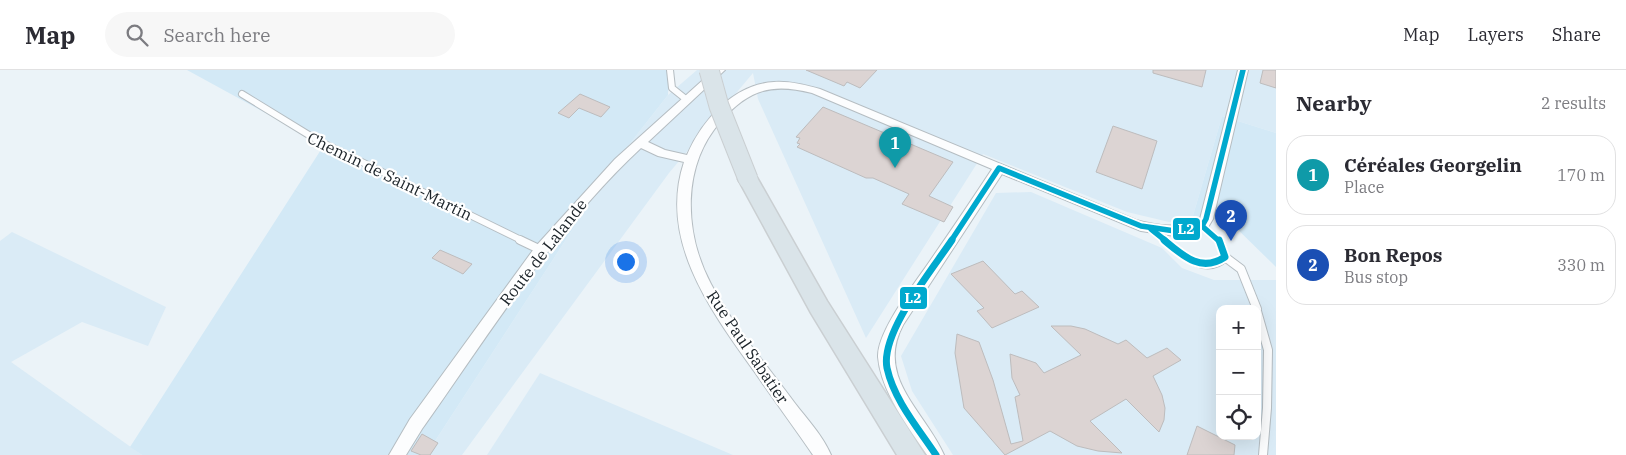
<!DOCTYPE html>
<html lang="en">
<head>
<meta charset="utf-8">
<style>
  body { margin:0; font-family:"IBM Plex Serif",serif; background:#f7f7f7; color:#2b2b33 }
  .controls { position:absolute; right:15px; bottom:15px; display:grid; overflow:hidden; border-radius:10px; box-shadow:0 5px 20px #0002 }
  .controls button { width:45px; height:45px; display:grid; place-items:center; padding:0; border:0; border-bottom:1px solid #e1e1e2; background:#fff; color:#2b2b33; font:25px sans-serif }
  .you { position:absolute; left:625px; top:191px; width:18px; height:18px; margin:-12px; border:4px solid #fff; border-radius:50%; background:#1a73e8; box-shadow:0 0 0 8px #1a73e833 }
  .badge { display:grid; place-items:center; width:32px; height:32px; border-radius:50%; background:#111827; color:#fff; font-size:16px; font-weight:700 }
  .pin { position:absolute; translate:-50% -41px; filter:drop-shadow(0 1px 2px #0008) }
  .pin::after { content:''; position:absolute; top:26px; width:18px; height:15px; background:inherit; clip-path:polygon(0 0,100% 0,50% 100%) }
  .list { margin:0; padding:0; list-style:none }
  h2 { display:flex; justify-content:space-between; align-items:center; height:65px; margin:0; padding:0 20px; font-size:21px }
  h2 small { font-size:16px; font-weight:400; color:#7c7c81 }
  .list li { display:grid; grid-template-columns:32px 1fr auto; gap:15px; align-items:center; box-sizing:border-box; height:80px; margin:0 10px 10px; padding:0 10px; border:1px solid #e1e1e2; border-radius:20px }
  .list b { display:block; font-size:19px; white-space:nowrap }
  .list p { margin:0; font-size:16px; white-space:nowrap; color:#7c7c81 }
  .list em { font-size:16px; font-style:normal; color:#7c7c81 }
  .icon { flex:none; width:28px; height:28px; fill:none; stroke:currentColor; stroke-width:2; stroke-linecap:round; stroke-linejoin:round }
  .map { position:relative; flex:none; width:1276px; height:385px; overflow:hidden }
  header { display:flex; align-items:center; gap:30px; box-sizing:border-box; height:70px; padding:0 25px; background:#fff; border-bottom:1px solid #e1e1e2 }
  header strong { font-size:24px }
  nav { display:flex; gap:28px; margin-inline-start:auto; font-size:18px }
  .search { width:350px; height:45px; background:#f7f7f7; display:flex; align-items:center; gap:12px; box-sizing:border-box; padding:0 18px; border-radius:28px; color:#7c7c81; font-size:19px }
  main { display:flex }
  aside { flex:1; background:#fff }
  .map>svg:first-child { display:block }
  .built { fill:#daebf6; fill-rule:evenodd }
  .green { fill:#d3e9f6 }
  .building { fill:#dcd4d3; stroke:#bdbcbd }
  .lines { fill:none; stroke-linecap:round; stroke-linejoin:round }
  .service-far1-casing { stroke:#b5bdc2; stroke-width:8 }
  .service-casing { stroke:#b5bdc2; stroke-width:10 }
  .minor-casing { stroke:#b5bdc2; stroke-width:2 }
  .primary-casing { stroke:#cacfd2; stroke-width:3 }
  .service-far1 { stroke:#fcfdfe; stroke-width:6 }
  .service { stroke:#fcfdfe; stroke-width:8 }
  .minor { fill:#fcfdfe; fill-rule:evenodd }
  .primary { fill:#dae4e9; fill-rule:evenodd }
  .primary-bridge-casing { stroke:#cacfd2; stroke-width:21; stroke-linecap:butt }
  .primary-bridge { stroke:#dae4e9; stroke-width:19 }
  .bus-1-far1-casing { stroke:#fff; stroke-width:9 }
  .bus-1-casing { stroke:#fff; stroke-width:11 }
  .bus-1-far1 { stroke:#00a9ce; stroke-width:5.5 }
  .bus-1 { stroke:#00a9ce; stroke-width:7 }
  .labels { text-anchor:middle; stroke-width:4.5; stroke-linejoin:round; paint-order:stroke }
  .street-label { font-size:16px; fill:#1a2228; stroke:#fff }
  .line-badge { stroke:#fff; stroke-width:2 }
  .badge-label { font-size:14px; text-anchor:middle; font-weight:bold; fill:#fff }
</style>
</head>
<body>
<header>
<strong>Map</strong>
<div class="search"><svg class="icon" aria-label="search" viewBox="0 0 24 24"><circle cx="10" cy="10" r="6"/><path d="M15 15l6 6"/></svg>Search here</div>
<nav><a>Map</a><a>Layers</a><a>Share</a></nav>
</header>
<main>
<div class="map">
<svg width="1276" height="385" viewBox="0 0 1276 385">
  <rect width="100%" height="100%" fill="#ebf3f8"/>
  <!-- built -->
  <g class="built">
    <path d="M697,0H1276V63L1222,46L1192,149L1169,152L1127,142L983,84L866,268L758,29L753,3L669,103L462,385H426L621,85L668,25Z"/>
    <path d="M1031,122L1162,178L1182,198L1214,210H1276V385H953L912,321L901,286L996,123ZM1220,239H1257V366H1220Z"/>
    <path d="M12,162L166,237L148,276L82,252L11,292L142,385H0V171Z"/>
    <path d="M540,303L733,385H487Z"/>
  </g>
  <!-- green -->
  <g class="green">
    <path d="M187,0H669L668,25L621,85L426,385H142L130,377L324,75Z"/>
    <path d="M1222,46L1276,63V197L1227,149H1192Z"/>
  </g>
  <!-- building -->
  <g class="building">
    <path d="M806,0H877L860,18L847,12L844,16Z"/>
    <path d="M1153,0H1206L1202,17L1153,3Z"/>
    <path d="M1263,0H1276V18L1260,13Z"/>
    <path d="M580,24L610,37L601,47L579,38L569,48L558,43Z"/>
    <path d="M823,37L953,92L929,126L953,137L944,152L902,134L909,124L873,108H866L797,77L800,74L797,73L800,68L796,67Z"/>
    <path d="M1113,56L1157,71L1142,119L1096,102Z"/>
    <path d="M440,180L472,194L463,204L432,188Z"/>
    <path d="M983,191L1015,224L1022,221L1039,237L992,258L977,241L984,238L951,204Z"/>
    <path d="M1051,256H1071L1085,259L1118,274L1126,270L1147,288L1167,278L1181,290L1153,306L1162,325L1165,338L1164,350L1159,362L1126,329L1090,351L1122,383L1098,381L1077,376L1050,361L1005,385L964,338L955,283L957,264L979,272L993,310L1011,374L1023,371L1015,327L1020,325L1012,308L1010,284L1036,293L1044,303L1081,285Z"/>
    <path d="M1197,356L1235,375L1234,385H1187Z"/>
    <path d="M422,364L438,373L430,385H421L411,381Z"/>
  </g>
  <g class="lines">
    <defs>
      <g id="service-far1">
        <path d="M670,0L672,18L687,30"/>
        <path d="M242,24L317,70L523,171"/>
        <path d="M1202,156L1219,171"/>
        <path d="M1151,159L1166,171"/>
      </g>
      <g id="service">
        <path d="M520,170L541,180"/>
        <path d="M1164,170C1181,184 1205,206 1225,187L1219,170"/>
        <path d="M1225,187L1241,199L1257,239"/>
        <path d="M1257,241L1268,280L1267,338L1263,385"/>
      </g>
      <path id="minor" d="M714,0H725L648,72L665,80L687,85C702,50 734,14 774,12C790,11 805,15 820,19L1136,150C1156,156 1176,158 1198,152L1200,149L1238,0H1248L1213,149L1207,159L1175,166L1141,161L1002,104L903,255C875,308 925,341 944,385H927C908,356 881,322 878,287C877,260 919,208 934,185C954,156 973,128 992,99L812,23C772,13 749,19 721,51C681,96 684,163 711,214C733,256 766,294 794,332C807,349 823,366 831,385H813C794,357 773,329 754,301C711,241 658,170 684,92L658,86L641,78C554,159 490,263 422,359L406,385H389L410,349L536,176L615,89Z"/>
      <path id="primary" d="M748,102L755,104L827,231L925,385H897L811,243L738,109L741,104Z"/>
    </defs>
    <!-- service-far1 casing -->
    <use href="#service-far1" class="service-far1-casing"/>
    <!-- service casing -->
    <use href="#service" class="service-casing"/>
    <!-- minor casing -->
    <use href="#minor" class="minor-casing"/>
    <!-- primary casing -->
    <use href="#primary" class="primary-casing"/>
    <!-- service-far1 -->
    <use href="#service-far1" class="service-far1"/>
    <!-- service -->
    <use href="#service" class="service"/>
    <!-- minor -->
    <use href="#minor" class="minor"/>
    <!-- primary -->
    <use href="#primary" class="primary"/>
    <defs>
      <path id="primary-bridge" d="M709,0L719,36L748,109"/>
    </defs>
    <!-- primary-bridge casing -->
    <use href="#primary-bridge" class="primary-bridge-casing"/>
    <!-- primary-bridge -->
    <use href="#primary-bridge" class="primary-bridge"/>
    <defs>
      <g id="bus-1-far1">
        <path d="M1202,156L1219,171"/>
        <path d="M1151,159L1166,171"/>
        <path d="M951,171L999,98L1141,156L1175,161L1202,156L1206,149L1243,0"/>
      </g>
      <g id="bus-1">
        <path d="M1164,170C1183,186 1201,203 1225,187L1219,170"/>
        <path d="M936,385C918,358 894,330 887,298C880,263 932,200 952,170"/>
      </g>
    </defs>
    <!-- bus-1-far1 casing -->
    <use href="#bus-1-far1" class="bus-1-far1-casing"/>
    <!-- bus-1 casing -->
    <use href="#bus-1" class="bus-1-casing"/>
    <!-- bus-1-far1 -->
    <use href="#bus-1-far1" class="bus-1-far1"/>
    <!-- bus-1 -->
    <use href="#bus-1" class="bus-1"/>
  </g>
  <g class="labels">
    <!-- street labels -->
    <g class="street-label">
      <text transform="translate(390 106) rotate(26)" y="6">Chemin de Saint-Martin</text>
      <text transform="translate(543 182) rotate(-52)" y="6">Route de Lalande</text>
      <text transform="translate(748 277) rotate(56)" y="6">Rue Paul Sabatier</text>
    </g>
  </g>
  <g class="line-badge">
    <rect x="1172" y="147" width="29" height="24" rx="5" fill="#00a9ce"/>
    <rect x="899" y="216" width="29" height="24" rx="5" fill="#00a9ce"/>
  </g>
  <g class="badge-label">
    <text x="1186" y="164">L2</text>
    <text x="913" y="233">L2</text>
  </g>
</svg>
<div class="controls">
<button>+</button>
<button>−</button>
<button><svg class="icon" aria-label="locate" viewBox="0 0 24 24"><circle cx="12" cy="12" r="6"/><path d="M12 2v4M12 18v4M2 12h4M18 12h4"/></svg></button>
</div>
<div class="you"></div>
<div class="pin badge" style="left:895px;top:98px;background:#0f9aa8">1</div>
<div class="pin badge" style="left:1231px;top:171px;background:#1a4fb4">2</div>
</div>
<aside>
<h2>Nearby<small>2 results</small></h2>
<ul class="list">
<li><span class="badge" style="background:#0f9aa8">1</span><div><b>Céréales Georgelin</b><p>Place</p></div><em>170 m</em></li>
<li><span class="badge" style="background:#1a4fb4">2</span><div><b>Bon Repos</b><p>Bus stop</p></div><em>330 m</em></li>
</ul>
</aside>
</main>
</body>
</html>
